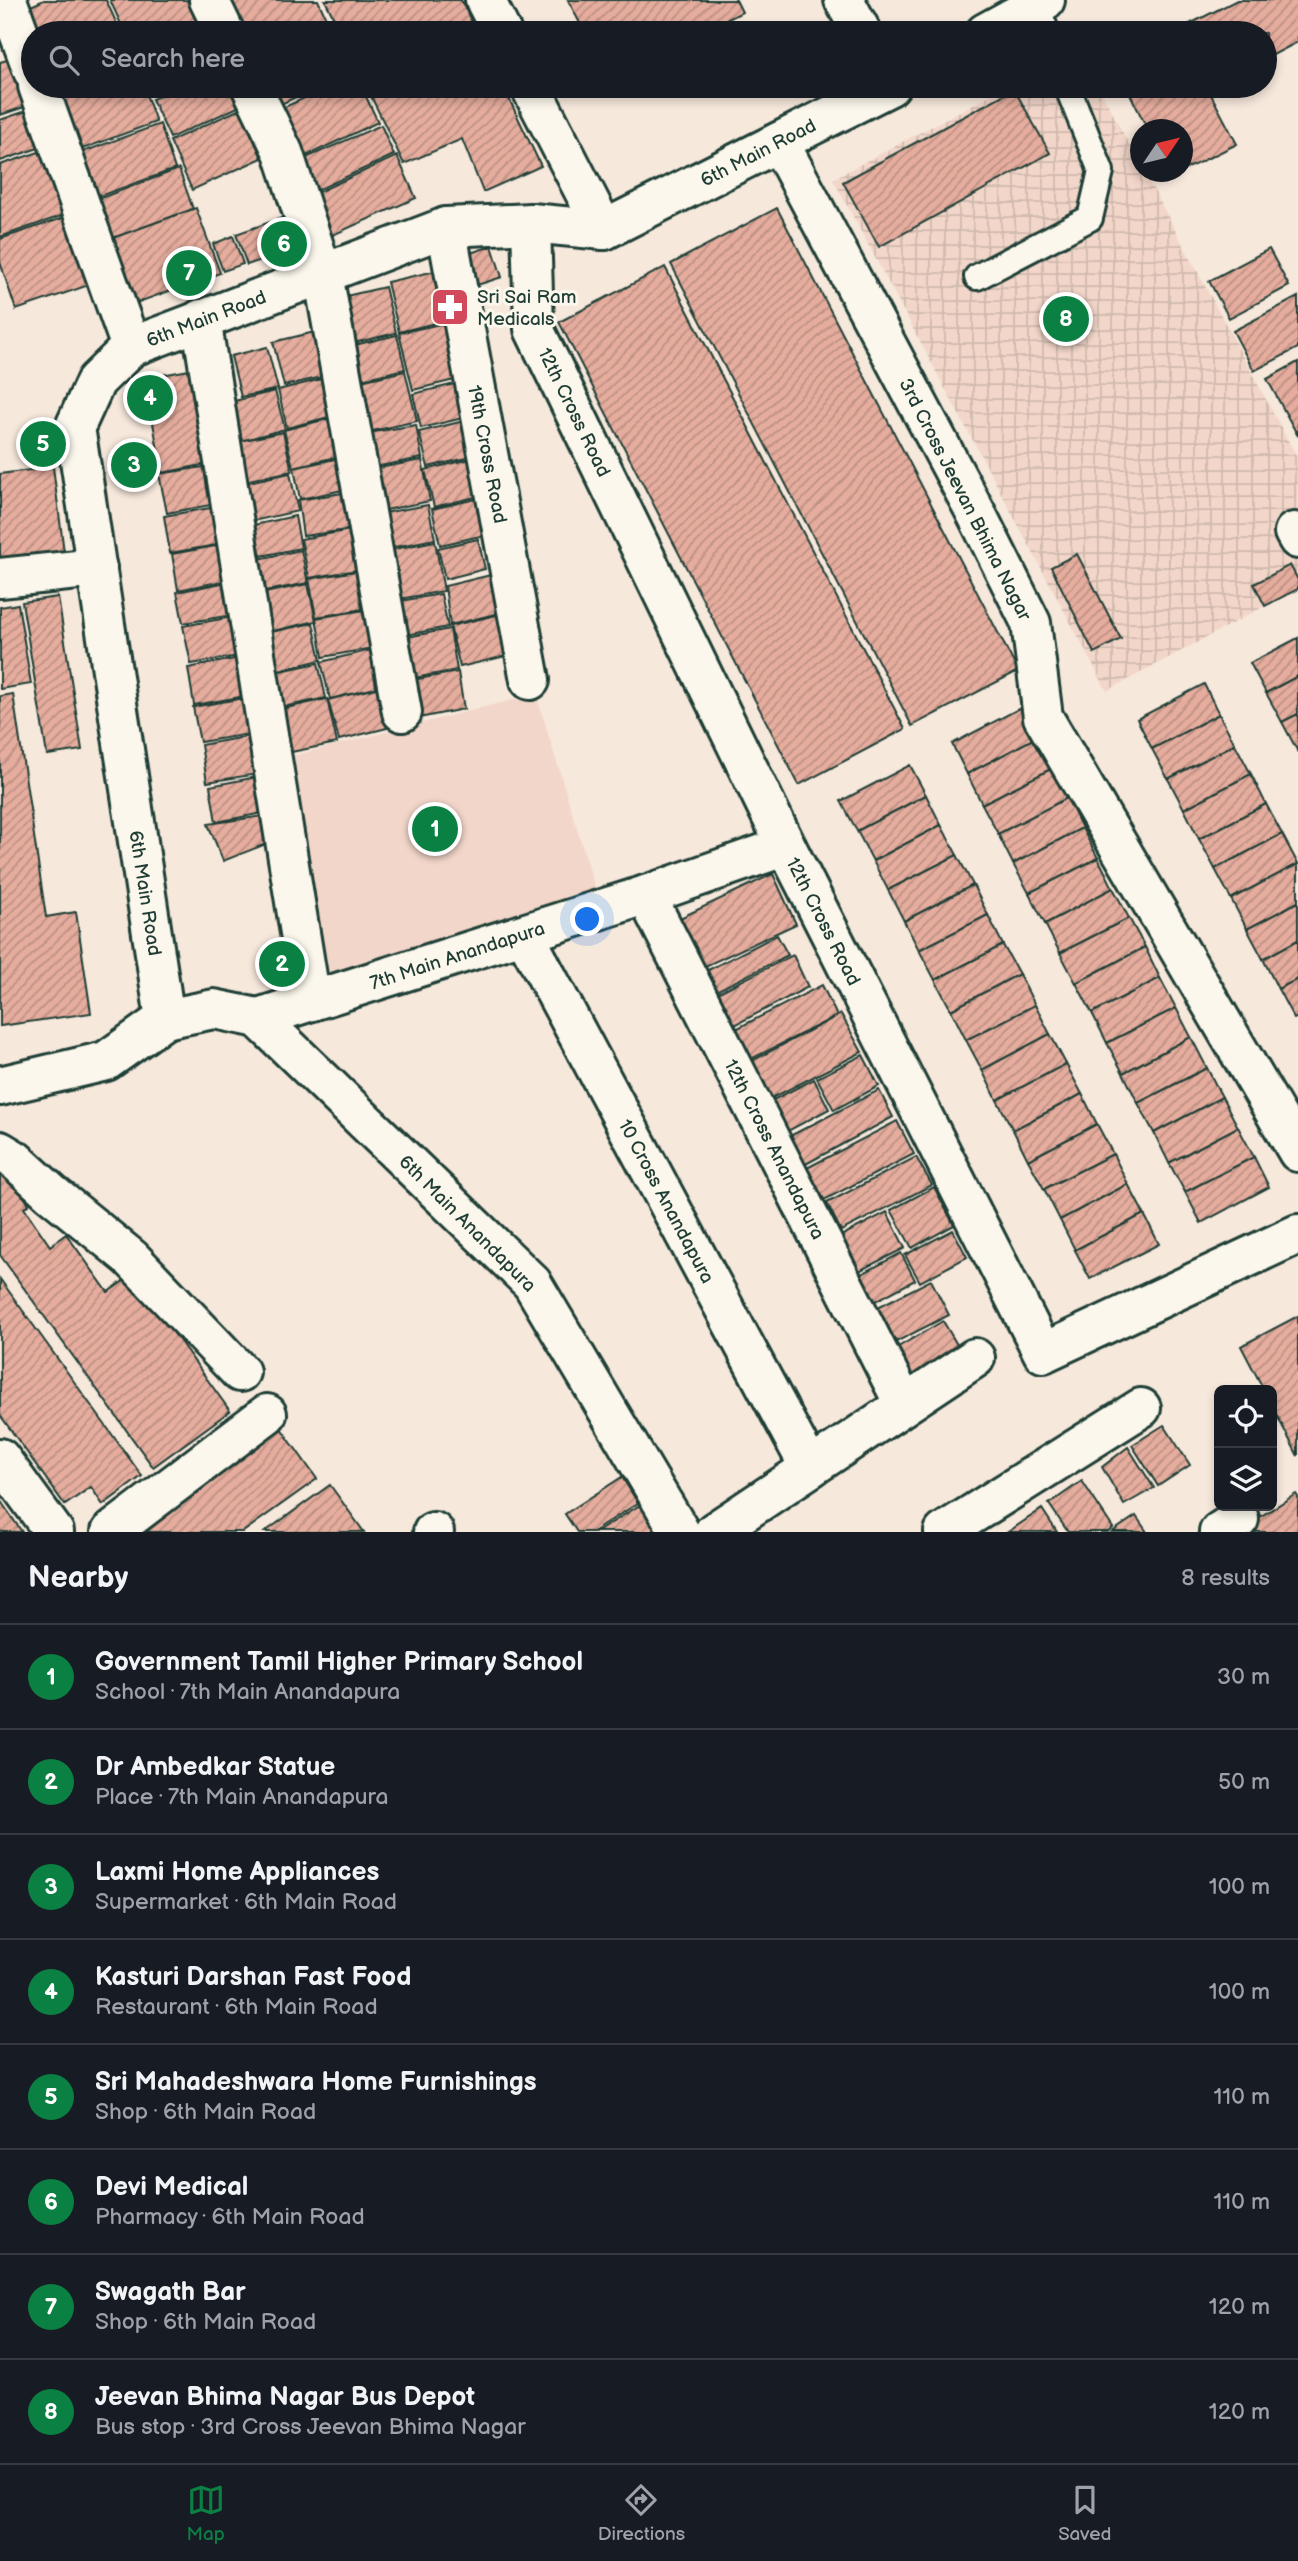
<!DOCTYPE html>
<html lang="en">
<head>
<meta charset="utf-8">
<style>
  body { margin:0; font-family:"Balsamiq Sans",sans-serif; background:#242831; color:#f1f3f6 }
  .controls { position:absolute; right:21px; bottom:21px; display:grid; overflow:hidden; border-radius:10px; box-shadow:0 4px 10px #0003 }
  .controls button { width:63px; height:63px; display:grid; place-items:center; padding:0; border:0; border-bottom:2px solid #363941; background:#171b24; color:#f1f3f6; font:35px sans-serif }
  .compass { position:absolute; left:1130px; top:119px; width:63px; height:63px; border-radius:50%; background:#171b24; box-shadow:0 4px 10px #0003; rotate:55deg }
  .you { position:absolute; left:588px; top:920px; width:24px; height:24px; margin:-18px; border:5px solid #fff; border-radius:50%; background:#1a73e8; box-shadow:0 0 0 10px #1a73e833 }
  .badge { display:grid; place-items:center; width:46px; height:46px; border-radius:50%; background:#0b8043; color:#fff; font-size:23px; font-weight:700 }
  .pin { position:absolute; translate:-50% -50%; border:4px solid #fff; box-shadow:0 2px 7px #0006 }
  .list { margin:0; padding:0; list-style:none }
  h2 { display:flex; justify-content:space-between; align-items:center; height:91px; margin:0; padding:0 28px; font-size:30px }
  h2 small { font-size:23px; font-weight:400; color:#9ea1a6 }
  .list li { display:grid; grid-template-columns:46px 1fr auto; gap:21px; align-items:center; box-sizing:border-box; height:105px; padding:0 28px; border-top:2px solid #363941 }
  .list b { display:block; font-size:26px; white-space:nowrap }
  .list p { margin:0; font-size:23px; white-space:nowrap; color:#9ea1a6 }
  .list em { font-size:23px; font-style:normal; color:#9ea1a6 }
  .icon { flex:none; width:38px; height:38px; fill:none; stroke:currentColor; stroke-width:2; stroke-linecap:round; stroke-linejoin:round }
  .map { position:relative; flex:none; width:1298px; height:1532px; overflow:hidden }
  .search { position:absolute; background:#171b24; box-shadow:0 4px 10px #0003; left:21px; right:21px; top:21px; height:77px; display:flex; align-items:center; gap:18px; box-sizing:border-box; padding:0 24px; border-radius:38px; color:#9ea1a6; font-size:26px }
  .sheet { height:931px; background:#171b24 }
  nav { display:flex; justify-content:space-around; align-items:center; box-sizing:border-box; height:98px; border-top:2px solid #363941; background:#171b24; font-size:19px; color:#9ea1a6 }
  nav a { display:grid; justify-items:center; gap:4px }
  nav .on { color:#0b8043 }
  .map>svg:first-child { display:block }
  .built { fill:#f2d6c9 }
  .industrial { fill:url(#industrial-grid) }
  .building { fill:url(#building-hatch); stroke:#1f3d34; stroke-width:2 }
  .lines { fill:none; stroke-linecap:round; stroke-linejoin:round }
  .service-casing { stroke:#1f3d34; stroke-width:30 }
  .minor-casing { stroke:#1f3d34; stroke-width:44 }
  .tertiary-casing { stroke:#1f3d34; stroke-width:44 }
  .service { stroke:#fbf7ec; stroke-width:24 }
  .minor { stroke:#fbf7ec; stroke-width:38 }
  .tertiary { stroke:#fbf7ec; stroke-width:38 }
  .labels { text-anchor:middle; stroke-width:6; stroke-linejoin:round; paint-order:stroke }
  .street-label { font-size:19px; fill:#1f3d34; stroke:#fbf7ec }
  .poi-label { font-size:19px; fill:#1f3d34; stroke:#fbf7ec; text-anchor:start }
</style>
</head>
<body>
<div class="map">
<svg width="1298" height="1532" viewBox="0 0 1298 1532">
  <defs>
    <pattern id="industrial-grid" width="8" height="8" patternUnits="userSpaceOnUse" patternTransform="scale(1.75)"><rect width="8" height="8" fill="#f2d6c9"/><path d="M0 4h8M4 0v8" fill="none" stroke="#cfb9ad"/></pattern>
    <pattern id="building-hatch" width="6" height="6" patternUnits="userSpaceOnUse" patternTransform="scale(1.75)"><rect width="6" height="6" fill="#e6ad9e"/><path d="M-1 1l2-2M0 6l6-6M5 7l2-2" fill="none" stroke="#ba8e82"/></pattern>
  </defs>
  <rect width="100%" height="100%" fill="#f7e8dc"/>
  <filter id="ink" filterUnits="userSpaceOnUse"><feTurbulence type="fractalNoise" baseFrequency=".0143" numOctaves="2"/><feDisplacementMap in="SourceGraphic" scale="14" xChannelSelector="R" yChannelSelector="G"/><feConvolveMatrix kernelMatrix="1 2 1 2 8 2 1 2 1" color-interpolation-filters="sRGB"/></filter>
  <g filter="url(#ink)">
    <!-- built -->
    <path class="built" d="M536,694L598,898L323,988L281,759Z"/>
    <!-- industrial -->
    <path class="industrial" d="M1007,86H1098L1140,165V172H1144L1298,459V588L1107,691L833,179Z"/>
    <!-- building -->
    <g class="building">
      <path d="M44,0H106L121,33H34L24,9Z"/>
      <path d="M110,0H187L202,33H125Z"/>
      <path d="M231,0H318L326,18L294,33H241L226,2Z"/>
      <path d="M325,0H461L477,33H341Z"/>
      <path d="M568,0H736L742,12L701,33H585Z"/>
      <path d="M1237,0H1298V42L1265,59V33H1172Z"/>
      <path d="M328,21L333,33H302Z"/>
      <path d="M14,58L30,105L0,115V62Z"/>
      <path d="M53,86H143L156,122L77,151Z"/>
      <path d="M148,86H170L152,94Z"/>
      <path d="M183,86H228L238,107L170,138L152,99Z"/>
      <path d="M272,86H320L281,104Z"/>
      <path d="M331,86H361L378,122L302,158L278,110Z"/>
      <path d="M366,86H503L541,166L483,192L462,139L404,164Z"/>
      <path d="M1126,86H1211L1207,87L1237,144L1182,171V130H1148Z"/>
      <path d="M1014,89L1050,153L879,247L843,182Z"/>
      <path d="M32,109L44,146L0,161V120Z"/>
      <path d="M240,109L262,158L192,190L170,141Z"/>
      <path d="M160,124L175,169L94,198L77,154Z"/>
      <path d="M381,125L394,155L313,192L299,161Z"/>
      <path d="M48,149L70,213L0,237V165Z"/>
      <path d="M397,156L416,198L326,238L307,197Z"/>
      <path d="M179,169L193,209L110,239L95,200Z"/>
      <path d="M196,208L220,273L133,304L110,239Z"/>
      <path d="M777,208L1018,671L912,726L671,264Z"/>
      <path d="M72,215L95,283L16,310L0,262V239Z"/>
      <path d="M287,216L299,247L247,265L236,234Z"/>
      <path d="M233,236L243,264L223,271L213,244Z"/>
      <path d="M492,246L502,277L471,287L461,256Z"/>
      <path d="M1269,249L1289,286L1229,318L1209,281Z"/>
      <path d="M665,267L905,729L799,785L559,322Z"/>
      <path d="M440,270L451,319L399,332L387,282Z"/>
      <path d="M385,287L396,333L345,345L333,299Z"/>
      <path d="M1298,297V348L1254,371L1233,331Z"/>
      <path d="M454,321L467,377L413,390L399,333Z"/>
      <path d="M319,331L330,375L284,386L273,342Z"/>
      <path d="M397,335L405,369L354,381L346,347Z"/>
      <path d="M267,347L278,389L241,397L231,356Z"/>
      <path d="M1298,362V436L1267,379Z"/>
      <path d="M195,369L212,463L162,473L145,378Z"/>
      <path d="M405,371L417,421L364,433L352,383Z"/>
      <path d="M330,377L340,414L287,428L278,390Z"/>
      <path d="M455,384L463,418L421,428L413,394Z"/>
      <path d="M275,391L285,429L237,442L226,403Z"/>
      <path d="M339,416L349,454L293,467L284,430Z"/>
      <path d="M468,420L476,456L428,467L419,432Z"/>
      <path d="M416,425L422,458L369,468L362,434Z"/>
      <path d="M283,432L292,471L244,481L235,442Z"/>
      <path d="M344,457L352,488L300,499L294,468Z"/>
      <path d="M479,457L488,494L434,507L425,470Z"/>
      <path d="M422,460L430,501L376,512L368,470Z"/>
      <path d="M210,466L216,504L167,513L159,474Z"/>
      <path d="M53,467L64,552L0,561V474Z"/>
      <path d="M290,473L298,511L244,523L235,485Z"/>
      <path d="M349,492L354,529L303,536L298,500Z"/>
      <path d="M485,497L494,533L440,545L432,509Z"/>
      <path d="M428,505L435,539L384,549L378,514Z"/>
      <path d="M216,507L222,544L170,553L164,516Z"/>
      <path d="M295,516L301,548L261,556L254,525Z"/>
      <path d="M356,529L363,569L309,578L301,539Z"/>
      <path d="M478,539L485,569L445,579L438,548Z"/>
      <path d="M435,541L444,591L394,600L384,551Z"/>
      <path d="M221,545L228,580L178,590L172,554Z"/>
      <path d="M301,550L308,583L256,593L249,561Z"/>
      <path d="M1077,554L1121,639L1094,653L1051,567Z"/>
      <path d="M1290,565L1298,580V589L1265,606L1254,584Z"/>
      <path d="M362,570L369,608L316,617L309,579Z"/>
      <path d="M495,574L504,612L450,625L445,586Z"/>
      <path d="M227,582L233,615L183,623L177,592Z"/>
      <path d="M308,584L316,621L264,633L255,595Z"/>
      <path d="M441,594L448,627L400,636L394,602Z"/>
      <path d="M58,597L82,750L47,755L22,602Z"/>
      <path d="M18,604L31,684L0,689V607Z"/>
      <path d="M371,609L378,647L323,657L316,618Z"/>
      <path d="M501,614L510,655L460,667L450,626Z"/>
      <path d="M232,617L239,656L191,664L183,626Z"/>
      <path d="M313,623L321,660L270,672L262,634Z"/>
      <path d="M450,629L457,670L409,679L401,638Z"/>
      <path d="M1298,638V676L1266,693L1250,663Z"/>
      <path d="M371,650L380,687L330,699L321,662Z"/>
      <path d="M239,658L246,696L194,705L188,668Z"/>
      <path d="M318,663L326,698L278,708L271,673Z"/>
      <path d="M458,672L464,709L419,718L412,680Z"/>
      <path d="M1298,676V714L1282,722L1266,693Z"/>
      <path d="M1204,684L1219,714L1152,749L1137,719Z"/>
      <path d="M380,687L391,727L339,740L328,700Z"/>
      <path d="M13,694L46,917L76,912L91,1013L0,1026V696Z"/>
      <path d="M244,698L250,734L200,742L193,707Z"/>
      <path d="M327,699L337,743L286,753L277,710Z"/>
      <path d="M1020,708L1035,738L967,774L952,744Z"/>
      <path d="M1219,714L1235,744L1168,779L1152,749Z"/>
      <path d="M1298,714V752L1282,722Z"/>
      <path d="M250,736L257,774L207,782L201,745Z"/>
      <path d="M1035,738L1051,769L982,804L967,774Z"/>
      <path d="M1235,744L1251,774L1184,809L1168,779Z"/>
      <path d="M910,765L926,795L857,831L841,801Z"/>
      <path d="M1051,769L1067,798L998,834L982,804Z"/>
      <path d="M1251,774L1266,804L1199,839L1184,809Z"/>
      <path d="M257,777L263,813L216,822L210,786Z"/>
      <path d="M926,795L941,825L873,861L857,831Z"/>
      <path d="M1067,798L1082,828L1013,864L998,834Z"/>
      <path d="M1266,804L1282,834L1215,869L1199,839Z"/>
      <path d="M263,816L271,842L223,861L208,824Z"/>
      <path d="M941,825L957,855L888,890L873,861Z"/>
      <path d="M1082,828L1098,858L1029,893L1013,864Z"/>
      <path d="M1282,834L1298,864L1231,899L1215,869Z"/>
      <path d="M957,855L973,885L904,921L888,890Z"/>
      <path d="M1098,858L1113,888L1045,924L1029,893Z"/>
      <path d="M1298,864V902L1247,929L1231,899Z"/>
      <path d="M773,874L796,924L701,968L678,919Z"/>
      <path d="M973,885L988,915L919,950L904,921Z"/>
      <path d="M1113,888L1129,918L1060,953L1045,924Z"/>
      <path d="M1298,902V940L1263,959L1247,929Z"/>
      <path d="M988,915L1003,945L935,980L919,950Z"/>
      <path d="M1129,918L1145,947L1076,983L1060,953Z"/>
      <path d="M777,935L788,955L716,991L706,971Z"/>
      <path d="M1298,940V979L1278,989L1263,959Z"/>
      <path d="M1003,945L1019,974L951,1010L935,980Z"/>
      <path d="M1145,947L1160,978L1092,1013L1076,983Z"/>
      <path d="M793,955L808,987L733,1026L717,993Z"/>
      <path d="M1019,974L1035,1005L966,1040L951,1010Z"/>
      <path d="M1160,978L1176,1008L1107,1043L1092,1013Z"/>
      <path d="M1298,979V1017L1294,1019L1278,989Z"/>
      <path d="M822,985L837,1016L751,1059L736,1029Z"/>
      <path d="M1035,1005L1050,1034L982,1070L966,1040Z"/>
      <path d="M1176,1008L1191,1037L1123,1073L1107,1043Z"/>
      <path d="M841,1014L862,1052L766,1101L746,1064Z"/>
      <path d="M1050,1034L1066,1064L997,1100L982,1070Z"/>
      <path d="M1191,1037L1207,1068L1138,1103L1123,1073Z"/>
      <path d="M863,1055L879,1086L834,1110L817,1078Z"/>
      <path d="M1066,1064L1082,1094L1013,1130L997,1100Z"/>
      <path d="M1207,1068L1222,1097L1154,1133L1138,1103Z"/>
      <path d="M814,1079L829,1109L788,1131L773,1100Z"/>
      <path d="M879,1090L893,1117L802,1166L788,1137Z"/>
      <path d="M1082,1094L1097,1124L1028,1160L1013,1130Z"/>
      <path d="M1222,1097L1238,1127L1169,1163L1154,1133Z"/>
      <path d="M897,1121L914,1154L824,1200L807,1168Z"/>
      <path d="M1097,1124L1113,1154L1044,1189L1028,1160Z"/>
      <path d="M1238,1127L1254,1157L1185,1192L1169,1163Z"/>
      <path d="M1113,1154L1128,1184L1060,1220L1044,1189Z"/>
      <path d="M916,1157L932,1185L841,1231L827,1203Z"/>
      <path d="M1254,1157L1269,1187L1201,1223L1185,1192Z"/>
      <path d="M0,1164L29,1204L24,1208L50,1246L66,1234L108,1292L132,1275L230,1411L153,1467L0,1255Z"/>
      <path d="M1128,1184L1144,1214L1075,1250L1060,1220Z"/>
      <path d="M934,1187L954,1225L912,1248L891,1210Z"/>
      <path d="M887,1212L905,1248L855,1273L837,1238Z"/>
      <path d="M1144,1214L1159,1244L1090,1279L1075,1250Z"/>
      <path d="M953,1230L967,1257L920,1282L905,1255Z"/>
      <path d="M901,1253L915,1280L872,1303L858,1276Z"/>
      <path d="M0,1279L142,1476L103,1505L91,1487L65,1505L0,1415Z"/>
      <path d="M931,1280L949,1315L890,1345L872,1310Z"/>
      <path d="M1298,1316V1456L1272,1406V1390H1264L1241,1346Z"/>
      <path d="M943,1321L966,1360L913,1390L891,1351Z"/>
      <path d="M278,1424L317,1479L243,1532H129Z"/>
      <path d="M1164,1425L1190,1465L1158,1486L1132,1445Z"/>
      <path d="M1128,1447L1154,1488L1124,1505L1102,1467Z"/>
      <path d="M622,1477L638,1503L593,1532H577L565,1514Z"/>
      <path d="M1082,1481L1113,1528L1108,1532H1068L1049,1504Z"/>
      <path d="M330,1485L364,1532H265Z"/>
      <path d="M1296,1494L1298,1497V1532H1236Z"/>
      <path d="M0,1500L22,1532H0Z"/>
      <path d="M640,1505L657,1532H597Z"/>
      <path d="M1042,1509L1057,1532H1008Z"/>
      <path d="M1136,1516L1147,1532H1112Z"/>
    </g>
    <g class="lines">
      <defs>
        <g id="service">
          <path d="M1036,5L1047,33"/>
          <path d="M977,277L1090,218L1101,171L1067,86"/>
        </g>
        <g id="minor">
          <path d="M7,0L33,71"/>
          <path d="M209,0L225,33"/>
          <path d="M485,0L502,33"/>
          <path d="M844,0L862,33"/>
          <path d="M38,86L131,347"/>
          <path d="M251,86L283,152L323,274L402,712"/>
          <path d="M530,86L604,230"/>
          <path d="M779,142L976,513L1031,623L1043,717L1298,1152"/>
          <path d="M531,223L534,329L786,846L1043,1353L1298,1234"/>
          <path d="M446,227L530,680"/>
          <path d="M201,319L311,1001"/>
          <path d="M1294,532L1298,539"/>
          <path d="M646,895L904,1404"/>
          <path d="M524,934L810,1468"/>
          <path d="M258,1018L532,1283L680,1532"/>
          <path d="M165,1019L214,1009L258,1018L646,895L786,846"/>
          <path d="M0,1151L15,1160L51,1193L131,1258L240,1372"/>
          <path d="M0,1458L54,1532"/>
          <path d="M111,1532L267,1414"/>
          <path d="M433,1532H434"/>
          <path d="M714,1532L975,1358"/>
          <path d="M944,1532L1141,1408"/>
          <path d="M1219,1532L1239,1519"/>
        </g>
        <g id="tertiary">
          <path d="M985,33L1045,0"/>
          <path d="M0,578L97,568"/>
          <path d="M0,1086L106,1061L165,1019L75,427L96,381L131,347L446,227L531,223L604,230L890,86"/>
        </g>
      </defs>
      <!-- service casing -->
      <use href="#service" class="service-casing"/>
      <!-- minor casing -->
      <use href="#minor" class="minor-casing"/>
      <!-- tertiary casing -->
      <use href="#tertiary" class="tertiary-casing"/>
      <!-- service -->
      <use href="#service" class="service"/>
      <!-- minor -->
      <use href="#minor" class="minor"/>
      <!-- tertiary -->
      <use href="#tertiary" class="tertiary"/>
    </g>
  </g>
  <!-- icons -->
  <defs>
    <symbol id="pharmacy-square" viewBox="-11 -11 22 22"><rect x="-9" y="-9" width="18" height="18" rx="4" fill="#d1495b" stroke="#fbf7ec"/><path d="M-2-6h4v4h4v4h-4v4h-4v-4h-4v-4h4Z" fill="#fff"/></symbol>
  </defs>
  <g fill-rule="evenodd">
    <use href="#pharmacy-square" x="428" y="285" width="44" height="44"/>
  </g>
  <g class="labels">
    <!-- street labels -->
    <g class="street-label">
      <text transform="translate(758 152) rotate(-27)" y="7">6th Main Road</text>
      <text transform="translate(206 318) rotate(-21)" y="7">6th Main Road</text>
      <text transform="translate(575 412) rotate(64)" y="7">12th Cross Road</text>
      <text transform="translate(488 454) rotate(79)" y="7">19th Cross Road</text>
      <text transform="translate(966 499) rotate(63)" y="7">3rd Cross Jeevan Bhima Nagar</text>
      <text transform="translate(146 893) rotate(81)" y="7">6th Main Road</text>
      <text transform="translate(824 921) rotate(63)" y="7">12th Cross Road</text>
      <text transform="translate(457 955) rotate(-18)" y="7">7th Main Anandapura</text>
      <text transform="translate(775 1149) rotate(63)" y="7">12th Cross Anandapura</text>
      <text transform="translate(667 1201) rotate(62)" y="7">10 Cross Anandapura</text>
      <text transform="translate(468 1223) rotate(45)" y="7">6th Main Anandapura</text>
    </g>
    <!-- poi labels -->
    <g class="poi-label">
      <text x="477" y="303">Sri Sai Ram<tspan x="477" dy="22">Medicals</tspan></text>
    </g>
  </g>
</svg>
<div class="controls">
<button><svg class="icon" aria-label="locate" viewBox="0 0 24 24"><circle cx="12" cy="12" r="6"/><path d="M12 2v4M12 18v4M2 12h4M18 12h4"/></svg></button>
<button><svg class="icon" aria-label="layers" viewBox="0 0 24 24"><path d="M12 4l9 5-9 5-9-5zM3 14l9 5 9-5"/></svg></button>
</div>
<svg class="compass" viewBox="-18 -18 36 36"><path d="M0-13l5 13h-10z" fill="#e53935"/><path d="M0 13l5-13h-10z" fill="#9ea1a6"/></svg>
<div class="you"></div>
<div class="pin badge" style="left:435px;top:829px">1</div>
<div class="pin badge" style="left:282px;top:964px">2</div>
<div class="pin badge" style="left:134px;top:465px">3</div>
<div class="pin badge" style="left:150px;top:398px">4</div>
<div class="pin badge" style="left:43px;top:444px">5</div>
<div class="pin badge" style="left:284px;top:244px">6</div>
<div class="pin badge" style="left:189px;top:273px">7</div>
<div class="pin badge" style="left:1066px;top:319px">8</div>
<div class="search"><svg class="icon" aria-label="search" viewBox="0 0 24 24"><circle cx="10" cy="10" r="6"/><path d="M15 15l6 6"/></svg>Search here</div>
</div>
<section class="sheet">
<h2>Nearby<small>8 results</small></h2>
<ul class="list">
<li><span class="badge">1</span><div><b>Government Tamil Higher Primary School</b><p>School · 7th Main Anandapura</p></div><em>30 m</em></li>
<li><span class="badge">2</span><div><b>Dr Ambedkar Statue</b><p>Place · 7th Main Anandapura</p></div><em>50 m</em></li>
<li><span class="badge">3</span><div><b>Laxmi Home Appliances</b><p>Supermarket · 6th Main Road</p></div><em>100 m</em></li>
<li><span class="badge">4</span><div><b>Kasturi Darshan Fast Food</b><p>Restaurant · 6th Main Road</p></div><em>100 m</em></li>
<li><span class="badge">5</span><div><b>Sri Mahadeshwara Home Furnishings</b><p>Shop · 6th Main Road</p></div><em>110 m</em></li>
<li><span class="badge">6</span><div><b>Devi Medical</b><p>Pharmacy · 6th Main Road</p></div><em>110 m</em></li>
<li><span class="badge">7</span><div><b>Swagath Bar</b><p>Shop · 6th Main Road</p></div><em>120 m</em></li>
<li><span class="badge">8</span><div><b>Jeevan Bhima Nagar Bus Depot</b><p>Bus stop · 3rd Cross Jeevan Bhima Nagar</p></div><em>120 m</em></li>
</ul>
</section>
<nav>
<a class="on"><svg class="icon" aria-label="map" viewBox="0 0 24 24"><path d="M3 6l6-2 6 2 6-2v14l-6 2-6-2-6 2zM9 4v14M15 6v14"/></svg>Map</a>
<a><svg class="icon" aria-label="directions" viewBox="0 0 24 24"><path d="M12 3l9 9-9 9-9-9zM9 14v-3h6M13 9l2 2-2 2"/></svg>Directions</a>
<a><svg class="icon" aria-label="saved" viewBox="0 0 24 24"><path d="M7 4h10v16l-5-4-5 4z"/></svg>Saved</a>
</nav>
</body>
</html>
